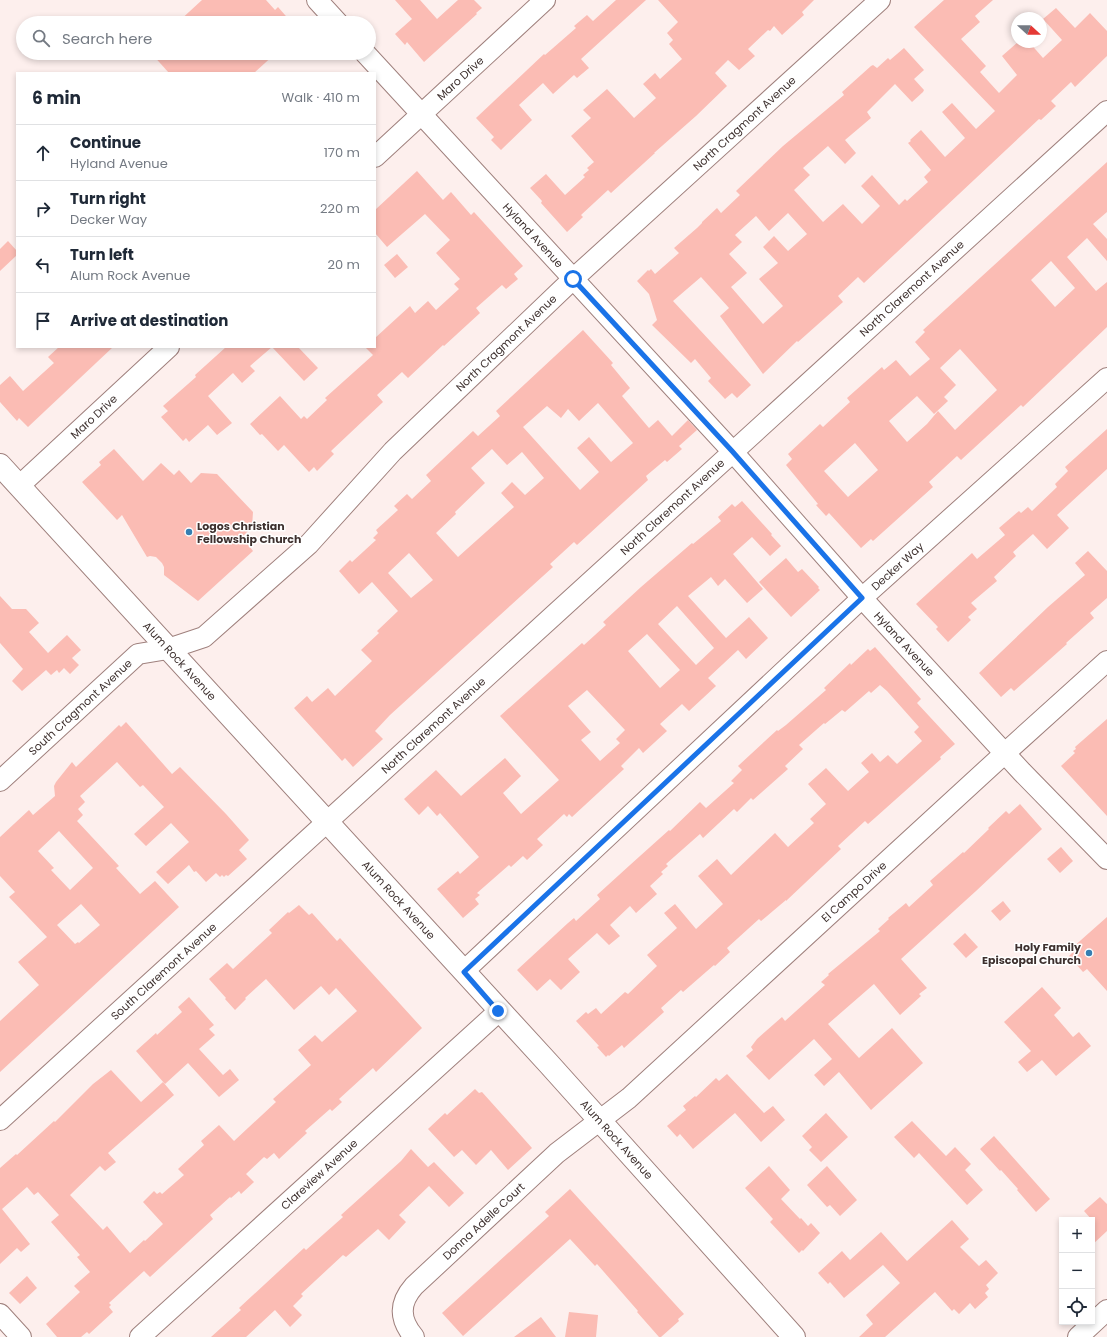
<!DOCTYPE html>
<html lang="en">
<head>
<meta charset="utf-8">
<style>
  body { margin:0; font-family:Poppins,sans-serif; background:#f2f2f3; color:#1f2937 }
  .controls { position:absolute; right:12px; bottom:12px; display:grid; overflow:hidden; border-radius:0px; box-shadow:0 2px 6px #0003 }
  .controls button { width:36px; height:36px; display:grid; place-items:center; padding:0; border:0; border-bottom:1px solid #e0e1e3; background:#fff; color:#1f2937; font:20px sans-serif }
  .compass { position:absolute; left:1011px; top:12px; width:36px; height:36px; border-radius:50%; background:#fff; box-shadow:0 2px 6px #0003; rotate:111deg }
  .stop { position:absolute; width:12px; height:12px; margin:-9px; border:3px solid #1a73e8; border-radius:50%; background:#fff }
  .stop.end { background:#1a73e8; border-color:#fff; box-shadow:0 1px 4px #0008 }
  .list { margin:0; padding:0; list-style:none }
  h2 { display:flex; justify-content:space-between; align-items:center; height:52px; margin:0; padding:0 16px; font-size:17px }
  h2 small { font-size:13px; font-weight:400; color:#747a83 }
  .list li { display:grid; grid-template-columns:26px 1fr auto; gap:12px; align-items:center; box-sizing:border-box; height:56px; padding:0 16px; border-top:1px solid #e0e1e3 }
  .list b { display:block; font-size:15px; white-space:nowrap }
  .list p { margin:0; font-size:13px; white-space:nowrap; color:#747a83 }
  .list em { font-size:13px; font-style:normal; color:#747a83 }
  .icon { flex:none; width:22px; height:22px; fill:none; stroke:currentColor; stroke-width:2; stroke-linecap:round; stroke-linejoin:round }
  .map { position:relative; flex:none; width:1107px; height:1337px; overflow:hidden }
  .search { position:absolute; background:#fff; box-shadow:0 2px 6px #0003; left:16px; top:16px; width:360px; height:44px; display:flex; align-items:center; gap:10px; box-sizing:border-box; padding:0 14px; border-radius:22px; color:#747a83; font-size:15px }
  .panel { position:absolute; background:#fff; box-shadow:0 2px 6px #0003; left:16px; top:72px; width:360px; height:276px; border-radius:0px }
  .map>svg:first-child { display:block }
  .building { fill:#fbbcb4; fill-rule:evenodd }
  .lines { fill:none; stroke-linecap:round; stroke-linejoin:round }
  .minor-casing { stroke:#9f807d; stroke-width:22 }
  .major-casing { stroke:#9f807d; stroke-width:24 }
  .minor { stroke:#fff; stroke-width:20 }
  .major { stroke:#fff; stroke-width:22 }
  .route { stroke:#1a73e8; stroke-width:5 }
  .poi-dot { fill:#367eb2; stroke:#fff; stroke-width:1.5 }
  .labels { text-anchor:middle; stroke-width:3; stroke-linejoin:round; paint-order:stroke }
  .street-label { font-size:11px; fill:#3e312f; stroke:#fff }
  .poi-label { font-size:11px; font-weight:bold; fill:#3e312f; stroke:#fff; text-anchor:start }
</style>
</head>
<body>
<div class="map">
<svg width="1107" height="1337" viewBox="0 0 1107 1337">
  <rect width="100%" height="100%" fill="#fdefed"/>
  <!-- building -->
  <g class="building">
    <path d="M202,0H266L275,10L278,7L292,23H177Z"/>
    <path d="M395,0H420L437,19L458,0H474L482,8L476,13L477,14L424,62L407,42L405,45L395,34L412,19Z"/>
    <path d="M616,0H646L581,59L589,68L577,78L574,75L553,94L543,83L519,105L532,120L501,150L491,140L494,137L476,118L544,54L545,55L576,28L574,26L587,15L593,21Z"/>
    <path d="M658,0H814L802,12L804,15L782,35L774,26L770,31L768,30L748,49L755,56L739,70L728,60L715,73L727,86L696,116L654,153H655L611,193L608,190L581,215L583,217L567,232L541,203L542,201L530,188L546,174L565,195L585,177L583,175L589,170L587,168L594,162L571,136L591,118L583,110L607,89L634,118L656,98L643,84L655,73L660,79L682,59L669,44L673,40L667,33L678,22Z"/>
    <path d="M944,0H993L975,16L980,22L961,39L986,66L980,72L999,93L1017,75L1002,56L1018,42H1029L1043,58L1062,40L1043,19L1056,8L1075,28L1090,13L1107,31V56L1075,87L1071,82L1051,101L1056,106L1041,120L1039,119L864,283L858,277L838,296L843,302L798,342L797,341L763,374L720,316L729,308L701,277L673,301L751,385L737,398L732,393L725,399L708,381L711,378L695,359L691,363L652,325L657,320L649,294L637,281L648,270L649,271L651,269L655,274L679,253L674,248L697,228L702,223V222L717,208L721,213L740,195L736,191L783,146L844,95L842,92L871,66L873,65L877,68L888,58L890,60L904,48L924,70L914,79L924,90L923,92L912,102L895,84L867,112L871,118L845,140L856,153L845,164L828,146L803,168L810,175L794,190L823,222L843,204L862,224L880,206L861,186L872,175L899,205L905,199L907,201L928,182L924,177L931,170L908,143L911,141L910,140L921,130L945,157L965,138L942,112L952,103L976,129L995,111L914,27ZM788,213L807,234L788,251L774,236L763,247L778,263L759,279L783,306L763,324L731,287L747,273L729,254L742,242L735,235L756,216L769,231Z"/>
    <path d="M151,53H276L254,73H169Z"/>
    <path d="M1107,162V212L1093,224L1107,239V261L1087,238L1067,257L1096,291L1107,282V327L1023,407L1021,405L961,460L957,456L929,482L933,487L873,541L871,539L861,548L829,513L826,516L816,505L818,504L786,465L792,459L788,454L820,424L823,427L850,402L847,398L882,367L884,370L896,360L910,376L930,359L915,342L925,332L923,330ZM1051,261L1075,288L1055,307L1031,280ZM960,349L997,390L955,430L938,411L927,424L907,442L889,421L917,396L934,414L948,401L944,397L956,385L940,368ZM855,443L878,470L848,497L824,471Z"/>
    <path d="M417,171L443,200L451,192L471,215L474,212L523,266L514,274L518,279L506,289L502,285L476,308L480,313L444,346L443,345L408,378L402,372L377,395L383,402L331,451L334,454L317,471L314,467L309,472L284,445L278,451L262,434L260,435L250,424L280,396L301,419L304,416L307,419L327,400L325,398L373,355L365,347H375V338L410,306L415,313L428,301L436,310L459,289L454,284L460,279L436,253L450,240L425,214L387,247L375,233V210Z"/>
    <path d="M8,241L17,251V255L0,271V249Z"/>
    <path d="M397,254L408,267L395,278L384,265Z"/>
    <path d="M583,330L613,363L611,365L630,388L622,396L649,428L658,420L672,436L688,420L697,430L679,446L682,449L667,462L665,460L646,476L648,480L577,545L574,542L550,564L553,567L390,715L375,731L383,739L353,767L345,758L342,761L294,708L307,696L312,702L328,688L335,696L372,661L361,650L379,633L377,631L398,611L372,582L359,594L339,571L350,560L352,562L376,540L373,538L378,533L376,530L398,510L394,506L407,494L412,499L431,481L426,475L473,431L478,436L500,416L496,411ZM598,403L633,443L611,462L589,437L577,448L599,472L580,490L523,427L547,406L561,418L568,409L579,421ZM492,449L507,465L522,452L544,478L525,495L512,482L501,493L514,507L458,557L436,533L456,514L455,512L485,483L471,468ZM409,553L433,580L411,598L388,573Z"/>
    <path d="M59,347H113L28,427L19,418L17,421L0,402V385L10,376L23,391L54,363L48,357Z"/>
    <path d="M226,347H272L250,366L255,371L242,383L233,373L208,396L232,423L217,435L208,425L189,442L186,438L183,441L161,417L168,411L163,406L196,377L195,375Z"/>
    <path d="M272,347H298L318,368L304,381Z"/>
    <path d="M1107,429V469L1057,515L1069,528L1047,549L1033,534L1013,552L1016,556L994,577L997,581L971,603L977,609L968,617L971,620L948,642L936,629L938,627L916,604L972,553L977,559L1005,535L999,528L1019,511L1021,513L1028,507L1032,511L1057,487L1055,484L1068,471L1065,467Z"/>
    <path d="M114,449L143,481L161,463L174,475L179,470L191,483L201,473L217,474L253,512L252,527L242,537L253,551L198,601L164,575V567L162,563L156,557L150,556L147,557L122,515L117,520L82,482L101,465L99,462Z"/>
    <path d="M742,501L772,534L771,535L781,546L770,556L752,537L733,554L763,589L747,603L725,579L718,586L711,577L688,596L726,638L749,617L768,638L746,659L738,650L708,678L716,686L689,711L682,704L660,724L667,731L643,753L639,748L621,766L624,769L572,817L569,814L567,817L564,814L537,839L543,845L527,860L523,856L511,867L509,865L477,893L480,895L475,899L479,904L463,918L437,889L458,871L460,874L479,857L440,813L437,816L428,806L419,815L404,799L436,770L461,796L505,758L521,776L503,793L521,814L559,780L500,716L582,643L584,645L606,625L603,622L641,587L692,543L693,544L721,521L718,517L732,504L735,507ZM677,606L714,648L696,665L658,624ZM647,634L680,670L660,688L628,651ZM587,690L625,730L616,739L620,743L600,761L581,740L591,732L568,706Z"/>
    <path d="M1088,551L1107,571V598L1090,613L1094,618L1066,643L1067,644L1014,691L1011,688L1001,697L979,673L1048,607L1085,575L1075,563Z"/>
    <path d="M786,558L798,572L802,569L819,587L818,588L820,590L791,617L759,582Z"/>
    <path d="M0,596L12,609H26L39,623L29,632L48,653L67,635L81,650L72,658L79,665L70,674L64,668L59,673L57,670L51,675L46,670L22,691L12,681L23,669L0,643Z"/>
    <path d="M875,647L921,699L917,703L955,744L940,757L941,759L876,817L868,824L865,821L838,846L841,849L786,901V900L761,921L759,919L727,948L730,952L715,966L714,965L683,992L681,990L661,1008L664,1012L643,1031L624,1048L622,1045L609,1056L608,1055L606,1057L597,1047L599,1046L576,1021L586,1012L588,1014L596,1008L601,1014L625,992L628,994L657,966L647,955L677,928L664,913L675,904L696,929L723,904L698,876L717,859L731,875L775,833L788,847L814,823L810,819L826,804L808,784L826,768L848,791L869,772L861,763L872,753L880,762L888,755L897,764L922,741L914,732L919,727L887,691L880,685L871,693L869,691L845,712L842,710L825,724L824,723L799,745L803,749L785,766L788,769L753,800L751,798L737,812L734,809L703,838L700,834L666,864L668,866L661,872L663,874L650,886L657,894L636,913L630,906L610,925L620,936L609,945L597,933L568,959L580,972L561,990L550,979L537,991L517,970L568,923L574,918L576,921L600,899L597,895L630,865L669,830L670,831L700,802L706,808L734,783L731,781L742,770L738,766L777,730L778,731L786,725L826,690L824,688L850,663L851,665L868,649L870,651Z"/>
    <path d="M1107,719V816L1061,766L1075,753L1073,751L1076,749L1075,747Z"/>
    <path d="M126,722L172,774L180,767L226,814L249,840L239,850L247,859L228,876L226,875L224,877L222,875L220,877L216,873L206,882L196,871L194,872L189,865L168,884L156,872L189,842L171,823L146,846L134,834L164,807L143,785L140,787L117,762L80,796L85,802L78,809L83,815L77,821L119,866L116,868L140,894L155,881L179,907L0,1072V1021L39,985L18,962L47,937L9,897L15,892L0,876V837L29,810L33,815L55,796L54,786L56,782L72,762L76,767L119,725L121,727ZM59,831L93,868L70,890L51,870L54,868L38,851ZM81,904L100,925L79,943L78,942L75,944L57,925Z"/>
    <path d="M1020,804L1042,829L976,891L901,959L927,988L919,994L921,996L900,1015L874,984L828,1024L859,1058L892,1028L923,1063L871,1110L839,1072L824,1086L814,1075L832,1059L814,1039L769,1080L746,1056L753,1050L751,1047L757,1039L782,1017L785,1021L825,985L821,982L829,975L828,974L880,931L878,929L889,919L888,918L906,903L909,907L933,885L930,881L963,852L964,853L989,829L988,828L1006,811L1009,814Z"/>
    <path d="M1061,847L1073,861L1060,873L1047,859Z"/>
    <path d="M1003,901L1011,911L1000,921L991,911Z"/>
    <path d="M299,905L309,915L312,913L337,941L340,938L422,1028L376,1072L373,1068L339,1099L342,1102L332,1111L330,1109L305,1131L307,1133L279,1159L274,1153L267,1159L264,1157L246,1174L254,1182L241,1194L239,1191L231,1198L230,1197L210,1215L213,1219L150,1277L144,1271L109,1303L111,1305L109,1307L113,1312L89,1334L87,1332L81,1337H57L46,1324L80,1292L74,1286L90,1272L77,1257L80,1255L51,1222L59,1215L38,1192L34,1195L27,1187L2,1209L30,1244L21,1252L17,1248L0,1264V1168L16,1154L17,1155L54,1121L55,1122L93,1084L111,1070L141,1102L163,1082L174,1095L108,1153L116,1162L105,1171L100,1166L70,1195L103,1230L107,1226L130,1253L144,1240L145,1241L163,1224L143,1202L154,1191L157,1194L160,1192L162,1194L184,1175L178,1169L204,1145L201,1141L219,1125L234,1141L276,1102L273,1099L311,1065L298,1050L315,1035L322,1042L357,1011L336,988L329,995L321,986L294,1010L266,979L245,998L246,999L235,1010L225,999L226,998L209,979L227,963L233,969L272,933L269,930L288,912L289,913Z"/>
    <path d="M1107,917V991L1087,969L1083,972L1069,956L1074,951L1072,948Z"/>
    <path d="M965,933L978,947L966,958L953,944Z"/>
    <path d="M1042,987L1061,1008L1054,1015L1073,1037L1079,1032L1091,1046L1056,1076L1042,1060L1027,1072L1018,1062L1031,1051L1004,1022Z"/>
    <path d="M189,997L214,1025L209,1029L215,1035L199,1049L223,1075L230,1069L239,1080L219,1097L188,1063L165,1084L136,1051L156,1033L157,1035L182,1012L178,1007Z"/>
    <path d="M727,1074L764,1113L773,1106L785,1120L761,1142L735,1113L693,1149L680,1134L677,1137L667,1126L686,1110L683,1106L695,1096L696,1097L716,1078L719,1081Z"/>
    <path d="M475,1089L479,1093L482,1092L532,1148L508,1170L491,1150L476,1165L462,1150L454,1157L428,1129L445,1113L447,1115Z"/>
    <path d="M826,1113L848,1137L821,1162L809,1150L812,1147L802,1136Z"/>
    <path d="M912,1121L946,1156L955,1147L971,1164L965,1170L983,1190L967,1205L919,1153L914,1158L894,1137Z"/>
    <path d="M994,1136L1050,1199L1036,1212L1017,1190L1018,1189L1001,1170L1000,1171L980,1149Z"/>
    <path d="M411,1149L428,1167L434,1162L464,1193L449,1207L429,1186L399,1215L406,1222L389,1240L378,1229L346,1257L343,1255L301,1294L303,1296L293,1306L302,1315L290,1327L275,1310L246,1337H211L241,1310L239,1308L304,1248L306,1250L343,1217L341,1215L401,1161Z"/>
    <path d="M769,1166L790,1190L781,1199L800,1219L801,1218L808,1226L811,1223L820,1233L803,1251L802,1250L799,1253L770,1222L773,1219L745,1188Z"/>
    <path d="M827,1166L857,1200L840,1216L830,1205L827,1207L807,1185Z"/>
    <path d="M570,1189L684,1314L678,1319L679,1321L661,1337H659L637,1312L638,1311L597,1264L595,1266L570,1239L463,1336L442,1313L549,1216L545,1212Z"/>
    <path d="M1100,1197L1107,1204V1231L1092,1245V1220L1084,1211Z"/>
    <path d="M952,1220L969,1239L960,1247L979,1266L986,1260L998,1273L986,1285L989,1289L985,1293L988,1297L975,1309L970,1303L959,1314L954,1309L952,1311L935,1292L885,1337H859L873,1324L866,1315L900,1283L883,1265L844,1298L830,1282L828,1284L818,1273L842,1251L850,1260L881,1232L907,1261Z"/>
    <path d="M27,1276L37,1288L20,1304L9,1293Z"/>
    <path d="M569,1312L598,1315L596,1337H565Z"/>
    <path d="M541,1317L556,1337H514Z"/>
  </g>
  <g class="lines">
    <defs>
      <g id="minor">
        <path d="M317,0L338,23"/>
        <path id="s1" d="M365,53L732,451L862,598L1022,772L1107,859"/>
        <path id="s2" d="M375,157L545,0"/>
        <path id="s3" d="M19,486L169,347"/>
        <path id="s4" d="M0,781L138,654L168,649L204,637L309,544L393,451L573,279L880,0"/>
        <path id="s5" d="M464,971L862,598L1107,378"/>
        <path id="s6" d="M0,1120C370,785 737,446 1107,111"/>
        <path d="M0,1314L21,1337"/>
        <path id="s7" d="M140,1337L499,1011"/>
        <path id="s8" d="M414,1337C399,1319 399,1303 414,1286L557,1153L629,1098L1005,753L1107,661"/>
        <path d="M1078,1337L1107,1310"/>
      </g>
      <g id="major">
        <path id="s9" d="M0,465L549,1064L794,1337"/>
      </g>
    </defs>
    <!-- minor casing -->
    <use href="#minor" class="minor-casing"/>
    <!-- major casing -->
    <use href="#major" class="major-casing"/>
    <!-- minor -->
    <use href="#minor" class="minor"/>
    <!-- major -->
    <use href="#major" class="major"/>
  </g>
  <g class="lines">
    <!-- route -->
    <path class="route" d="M498,1011L464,972L862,598L732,451L573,279"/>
  </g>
  <!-- markers -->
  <g class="poi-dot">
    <circle cx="189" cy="532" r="4"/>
    <circle cx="1089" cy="953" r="4"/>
  </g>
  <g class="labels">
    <!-- street labels -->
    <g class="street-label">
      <text dy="4" stroke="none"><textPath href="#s2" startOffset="116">Maro Drive</textPath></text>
      <text dy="4" stroke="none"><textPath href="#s4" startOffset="1002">North Cragmont Avenue</textPath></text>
      <text dy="4" stroke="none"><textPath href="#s1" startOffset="248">Hyland Avenue</textPath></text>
      <text dy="4" stroke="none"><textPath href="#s6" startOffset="1234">North Claremont Avenue</textPath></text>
      <text dy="4" stroke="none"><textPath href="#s4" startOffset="678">North Cragmont Avenue</textPath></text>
      <text dy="4" stroke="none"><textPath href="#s3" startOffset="102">Maro Drive</textPath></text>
      <text dy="4" stroke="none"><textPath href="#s6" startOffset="910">North Claremont Avenue</textPath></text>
      <text dy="4" stroke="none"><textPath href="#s5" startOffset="593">Decker Way</textPath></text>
      <text dy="4" stroke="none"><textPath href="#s1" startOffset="800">Hyland Avenue</textPath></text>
      <text dy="4" stroke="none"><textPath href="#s9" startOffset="266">Alum Rock Avenue</textPath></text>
      <text dy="4" stroke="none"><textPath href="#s4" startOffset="109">South Cragmont Avenue</textPath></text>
      <text dy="4" stroke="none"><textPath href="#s6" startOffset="586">North Claremont Avenue</textPath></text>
      <text dy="4" stroke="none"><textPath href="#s8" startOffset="648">El Campo Drive</textPath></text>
      <text dy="4" stroke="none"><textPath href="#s9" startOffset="590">Alum Rock Avenue</textPath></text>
      <text dy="4" stroke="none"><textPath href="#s6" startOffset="221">South Claremont Avenue</textPath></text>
      <text dy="4" stroke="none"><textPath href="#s9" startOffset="914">Alum Rock Avenue</textPath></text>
      <text dy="4" stroke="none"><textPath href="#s7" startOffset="242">Clareview Avenue</textPath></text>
      <text dy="4" stroke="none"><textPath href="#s8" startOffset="152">Donna Adelle Court</textPath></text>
    </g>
    <!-- poi labels -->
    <g class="poi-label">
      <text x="197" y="530">Logos Christian<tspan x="197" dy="13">Fellowship Church</tspan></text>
      <text x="1081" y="951" text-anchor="end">Holy Family<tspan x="1081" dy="13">Episcopal Church</tspan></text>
    </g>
  </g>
</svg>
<div class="controls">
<button>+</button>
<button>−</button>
<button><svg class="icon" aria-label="locate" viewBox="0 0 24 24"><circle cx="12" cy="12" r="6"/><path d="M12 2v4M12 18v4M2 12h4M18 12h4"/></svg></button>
</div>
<svg class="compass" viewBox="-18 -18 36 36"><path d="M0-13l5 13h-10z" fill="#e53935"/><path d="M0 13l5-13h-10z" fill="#747a83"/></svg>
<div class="stop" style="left:573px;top:279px"></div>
<div class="stop end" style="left:498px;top:1011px"></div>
<div class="search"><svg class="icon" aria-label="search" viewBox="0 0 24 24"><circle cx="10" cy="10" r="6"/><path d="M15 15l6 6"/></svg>Search here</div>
<section class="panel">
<h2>6 min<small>Walk · 410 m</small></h2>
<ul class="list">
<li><svg class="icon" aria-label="ahead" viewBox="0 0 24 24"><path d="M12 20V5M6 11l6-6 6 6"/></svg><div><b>Continue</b><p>Hyland Avenue</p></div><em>170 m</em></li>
<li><svg class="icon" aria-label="right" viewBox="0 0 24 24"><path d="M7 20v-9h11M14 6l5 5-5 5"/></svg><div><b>Turn right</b><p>Decker Way</p></div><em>220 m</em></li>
<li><svg class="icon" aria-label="left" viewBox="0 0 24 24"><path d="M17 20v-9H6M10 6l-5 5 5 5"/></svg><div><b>Turn left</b><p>Alum Rock Avenue</p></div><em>20 m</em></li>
<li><svg class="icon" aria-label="arrive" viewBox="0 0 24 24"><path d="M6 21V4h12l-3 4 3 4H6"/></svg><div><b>Arrive at destination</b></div></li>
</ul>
</section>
</div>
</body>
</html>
